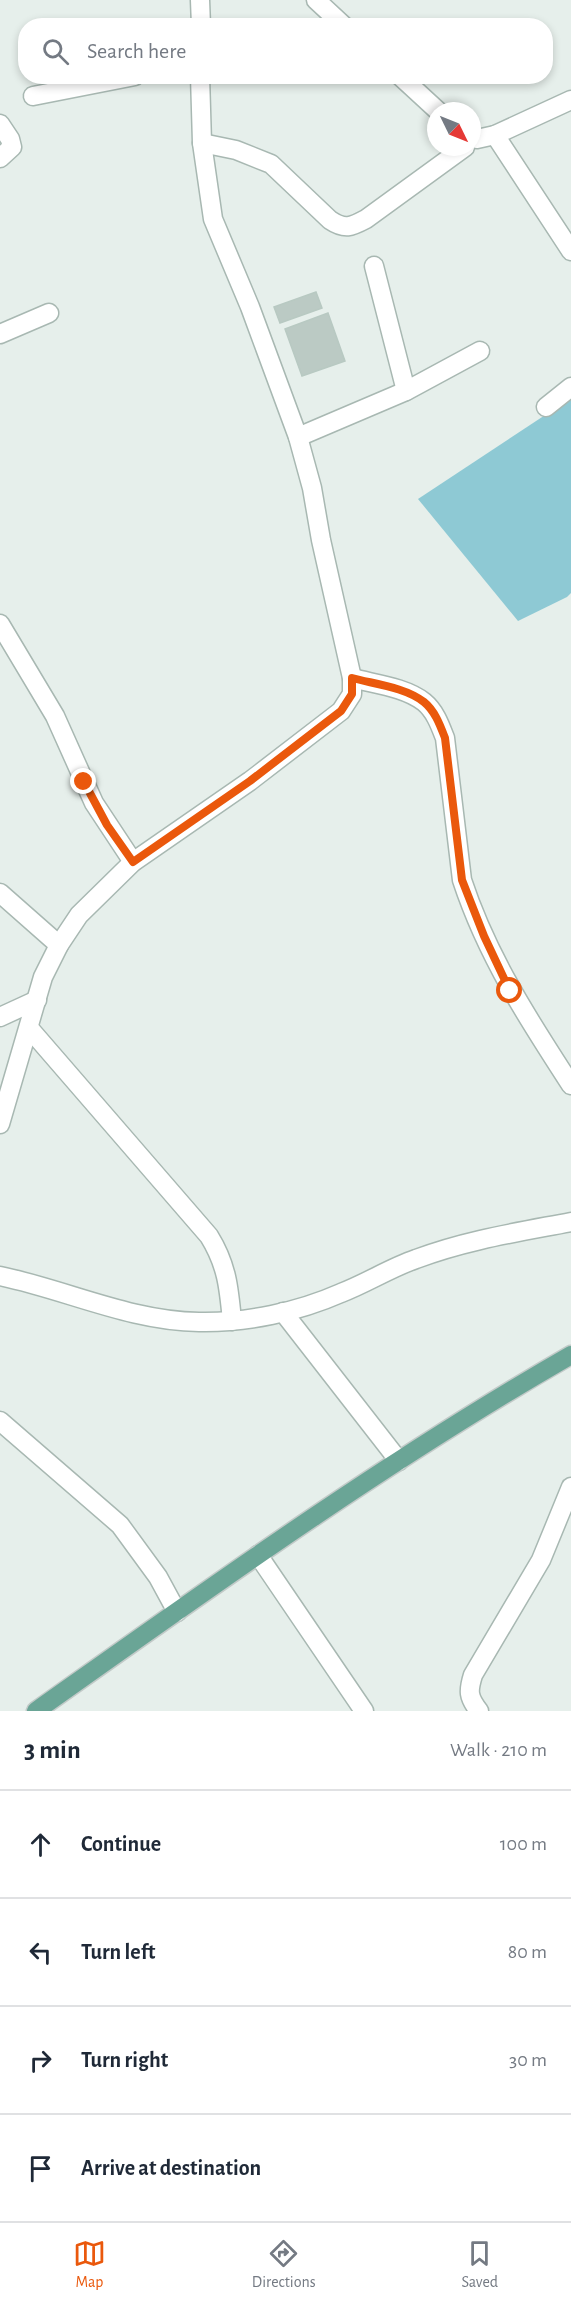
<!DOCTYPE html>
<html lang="en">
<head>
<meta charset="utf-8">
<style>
  body { margin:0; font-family:"Alegreya Sans",sans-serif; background:#f2f2f3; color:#1f2937 }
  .compass { position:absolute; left:427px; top:102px; width:54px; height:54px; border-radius:50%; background:#fff; box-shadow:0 3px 9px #0003; rotate:133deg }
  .stop { position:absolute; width:18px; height:18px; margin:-14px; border:4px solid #ea580c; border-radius:50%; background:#fff }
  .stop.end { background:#ea580c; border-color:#fff; box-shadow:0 2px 6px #0008 }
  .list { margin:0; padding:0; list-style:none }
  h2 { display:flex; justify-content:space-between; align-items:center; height:78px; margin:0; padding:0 24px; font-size:26px }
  h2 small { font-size:20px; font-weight:400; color:#747a83 }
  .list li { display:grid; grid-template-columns:39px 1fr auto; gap:18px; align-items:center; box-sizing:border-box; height:108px; padding:0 24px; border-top:2px solid #e0e1e3 }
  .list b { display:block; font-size:22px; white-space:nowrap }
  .list em { font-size:20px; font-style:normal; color:#747a83 }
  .icon { flex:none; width:33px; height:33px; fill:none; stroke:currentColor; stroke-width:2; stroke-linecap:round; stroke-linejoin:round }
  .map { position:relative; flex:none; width:571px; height:1711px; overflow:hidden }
  .search { position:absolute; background:#fff; box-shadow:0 3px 9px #0003; left:18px; right:18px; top:18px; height:66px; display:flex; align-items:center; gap:15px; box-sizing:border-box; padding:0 21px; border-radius:24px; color:#747a83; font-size:22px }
  .sheet { height:510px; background:#fff }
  nav { display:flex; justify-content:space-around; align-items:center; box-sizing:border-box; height:84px; border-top:2px solid #e0e1e3; background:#fff; font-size:16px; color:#747a83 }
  nav a { display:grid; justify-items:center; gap:3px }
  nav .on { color:#ea580c }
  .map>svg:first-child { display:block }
  .water { fill:#8ec9d4 }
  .building { fill:#bbcac4; stroke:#b8c9c2; stroke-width:1.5 }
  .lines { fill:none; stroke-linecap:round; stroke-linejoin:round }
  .minor-casing { stroke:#a8b8b2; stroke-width:21 }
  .major-casing { stroke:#c2cac8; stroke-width:21 }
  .minor { stroke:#fff; stroke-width:18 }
  .major { stroke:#6aa596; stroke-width:18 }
  .route { stroke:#ea580c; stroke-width:8 }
</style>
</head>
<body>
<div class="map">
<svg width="571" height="1711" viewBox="0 0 571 1711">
  <rect width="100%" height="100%" fill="#e6efeb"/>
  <!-- water -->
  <path class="water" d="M571,398V593L567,597L518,621L418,499Z"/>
  <!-- building -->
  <g class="building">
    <path d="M316,292L322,308L280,323L274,307Z"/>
    <path d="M328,313L345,361L302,376L285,329Z"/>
  </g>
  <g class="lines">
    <defs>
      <g id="minor">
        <path d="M200,0L201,26"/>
        <path d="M316,0L344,26"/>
        <path d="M400,76L438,111"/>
        <path d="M33,96L135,76"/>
        <path d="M0,124L10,139L12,147L0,158"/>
        <path d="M495,135L571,251"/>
        <path d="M472,136L477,139L495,135L571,100"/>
        <path d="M202,143L236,150L271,164L330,220C345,230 351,227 366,219L465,147"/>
        <path d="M374,266L406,391"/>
        <path d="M0,334L49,313"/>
        <path d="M546,407L571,387"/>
        <path d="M298,437L406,391L480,351"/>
        <path d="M0,624L55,716L94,803L133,862"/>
        <path d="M352,678C374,684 405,687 424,702C435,711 440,725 445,738L462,880C487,956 528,1019 571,1085"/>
        <path d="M0,893L59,945"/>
        <path d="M0,1017L37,1000"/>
        <path d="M29,1028L209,1236C227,1265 229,1288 232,1321"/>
        <path d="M0,1124L43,977L59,945L79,915L133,862L250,781L341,711L352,694V678L321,540L312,488L298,437L250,307L213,219L202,143L200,76"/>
        <path d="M0,1276C67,1290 130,1321 199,1322C246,1323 298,1312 341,1293C367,1283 390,1268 416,1259C466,1240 519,1232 571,1222"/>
        <path d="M283,1312L399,1461"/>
        <path d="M0,1421L120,1525L158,1577L177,1612"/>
        <path d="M258,1555L364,1711"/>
        <path d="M479,1711C468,1697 468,1691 473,1675L541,1560L571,1487"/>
      </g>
      <path id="major" d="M36,1711C211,1587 385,1462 571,1355"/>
    </defs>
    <!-- minor casing -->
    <use href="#minor" class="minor-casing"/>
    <!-- major casing -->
    <use href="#major" class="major-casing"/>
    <!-- minor -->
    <use href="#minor" class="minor"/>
    <!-- major -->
    <use href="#major" class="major"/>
  </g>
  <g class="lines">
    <!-- route -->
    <path class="route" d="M84,782L107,825L133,862L250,781L341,711L352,694V678C374,684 405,687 424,702C435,711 440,725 445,738L462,880L484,936L510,991"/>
  </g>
</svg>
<svg class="compass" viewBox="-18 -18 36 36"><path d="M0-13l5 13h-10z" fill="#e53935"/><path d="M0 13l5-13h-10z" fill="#747a83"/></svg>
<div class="stop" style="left:510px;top:991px"></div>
<div class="stop end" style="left:84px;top:782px"></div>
<div class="search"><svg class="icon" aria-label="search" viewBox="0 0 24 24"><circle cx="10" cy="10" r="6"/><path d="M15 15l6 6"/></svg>Search here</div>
</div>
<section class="sheet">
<h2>3 min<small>Walk · 210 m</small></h2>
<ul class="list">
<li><svg class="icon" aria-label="ahead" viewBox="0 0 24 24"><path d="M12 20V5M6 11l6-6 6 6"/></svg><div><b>Continue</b></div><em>100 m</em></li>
<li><svg class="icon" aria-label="left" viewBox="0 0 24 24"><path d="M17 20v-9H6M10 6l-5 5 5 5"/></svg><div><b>Turn left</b></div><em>80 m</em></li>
<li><svg class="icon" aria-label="right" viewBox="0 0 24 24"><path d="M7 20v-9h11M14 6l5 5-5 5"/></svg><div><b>Turn right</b></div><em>30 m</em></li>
<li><svg class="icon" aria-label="arrive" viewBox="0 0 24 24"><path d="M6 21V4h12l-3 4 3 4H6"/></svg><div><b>Arrive at destination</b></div></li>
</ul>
</section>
<nav>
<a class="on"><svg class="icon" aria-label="map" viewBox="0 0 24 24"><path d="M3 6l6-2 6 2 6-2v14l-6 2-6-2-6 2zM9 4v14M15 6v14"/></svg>Map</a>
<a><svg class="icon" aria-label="directions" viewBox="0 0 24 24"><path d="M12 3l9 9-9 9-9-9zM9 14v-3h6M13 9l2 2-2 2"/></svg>Directions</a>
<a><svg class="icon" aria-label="saved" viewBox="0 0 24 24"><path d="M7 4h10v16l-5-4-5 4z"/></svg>Saved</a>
</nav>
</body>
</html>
